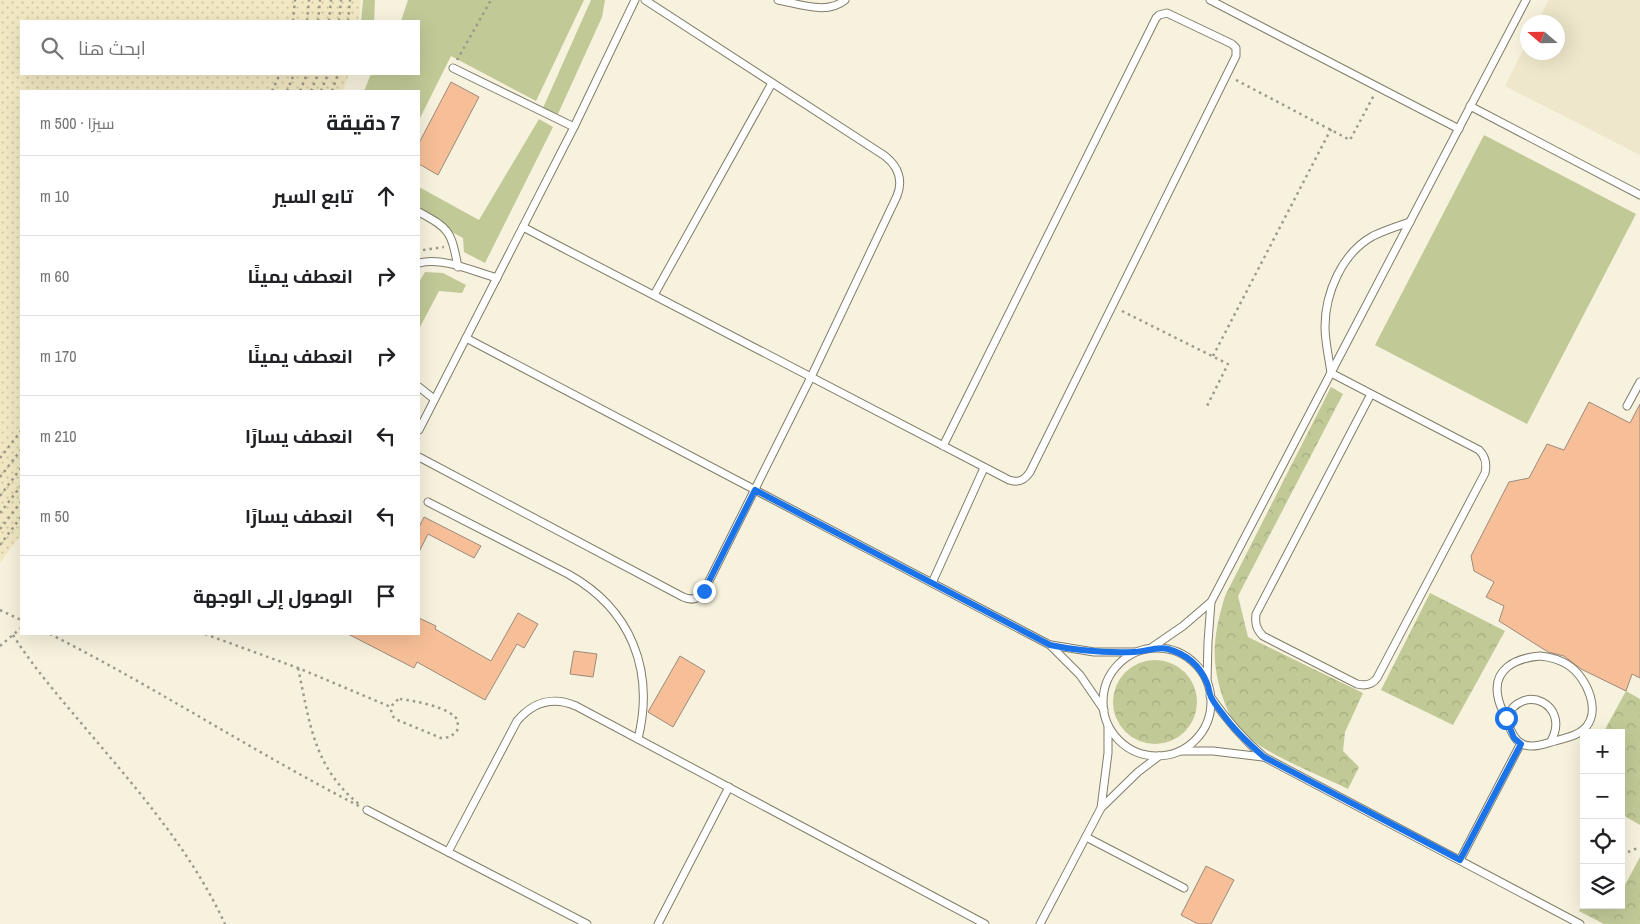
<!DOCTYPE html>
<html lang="ar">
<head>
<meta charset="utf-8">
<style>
  body { margin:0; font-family:"Archivo Narrow",Cairo,sans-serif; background:#f2f2f2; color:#202124; direction:rtl }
  .controls { position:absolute; right:15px; bottom:15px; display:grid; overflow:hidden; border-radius:0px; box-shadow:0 5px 20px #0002 }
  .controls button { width:45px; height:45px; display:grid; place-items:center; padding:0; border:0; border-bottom:1px solid #e0e0e0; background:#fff; color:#202124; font:25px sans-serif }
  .compass { position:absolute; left:1520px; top:15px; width:45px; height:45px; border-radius:50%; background:#fff; box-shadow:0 5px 20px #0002; rotate:290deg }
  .stop { position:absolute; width:15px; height:15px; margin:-11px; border:4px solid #1a73e8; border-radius:50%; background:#fff }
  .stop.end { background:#1a73e8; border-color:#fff; box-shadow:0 1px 5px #0008 }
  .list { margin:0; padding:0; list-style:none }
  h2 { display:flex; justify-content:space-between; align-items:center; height:65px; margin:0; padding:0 20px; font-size:21px }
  h2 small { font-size:16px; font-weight:400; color:#757577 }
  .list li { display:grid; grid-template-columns:32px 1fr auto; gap:15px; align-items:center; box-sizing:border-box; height:80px; padding:0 20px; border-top:1px solid #e0e0e0 }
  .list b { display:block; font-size:19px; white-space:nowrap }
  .list em { font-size:16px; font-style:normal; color:#757577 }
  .icon { flex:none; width:28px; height:28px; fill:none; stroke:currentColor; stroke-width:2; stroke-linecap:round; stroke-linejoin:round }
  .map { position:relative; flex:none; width:1640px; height:924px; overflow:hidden; direction:ltr }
  .search { position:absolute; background:#fff; box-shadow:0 5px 20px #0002; left:20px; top:20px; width:400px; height:55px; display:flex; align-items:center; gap:12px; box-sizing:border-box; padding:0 18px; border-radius:0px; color:#757577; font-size:19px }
  .panel { position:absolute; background:#fff; box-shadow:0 5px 20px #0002; left:20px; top:90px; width:400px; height:545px; border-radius:0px; direction:rtl }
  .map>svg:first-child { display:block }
  .built { fill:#eee7cb }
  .grass { fill:#c1c997 }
  .sand { fill:url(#sand-dots) }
  .park { fill:url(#park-crowns) }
  .building { fill:#f7bf97; stroke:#9c8a7e }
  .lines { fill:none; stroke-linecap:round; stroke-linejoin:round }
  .lane-casing { stroke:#817d6a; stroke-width:9 }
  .path { stroke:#9e9a8b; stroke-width:2.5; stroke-dasharray:2.5 4; stroke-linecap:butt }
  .lane { stroke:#fff; stroke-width:7 }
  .route { stroke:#1a73e8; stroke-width:6 }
</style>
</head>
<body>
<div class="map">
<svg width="1640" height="924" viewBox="0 0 1640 924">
  <defs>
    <pattern id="sand-dots" width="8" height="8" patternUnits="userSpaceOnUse" patternTransform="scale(1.25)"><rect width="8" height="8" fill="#f2e8c3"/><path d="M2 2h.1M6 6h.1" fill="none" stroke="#cfc6a6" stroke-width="1.8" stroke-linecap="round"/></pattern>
    <pattern id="park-crowns" width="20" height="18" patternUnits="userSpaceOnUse" patternTransform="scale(1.25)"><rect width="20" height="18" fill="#c1c997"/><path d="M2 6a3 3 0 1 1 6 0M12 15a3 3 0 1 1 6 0" fill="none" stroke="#a5ac81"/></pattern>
  </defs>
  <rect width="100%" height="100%" fill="#f7f2dd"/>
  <!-- built -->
  <path class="built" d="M1549,0H1640V155L1505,86L1527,42L1528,52H1558V22H1538Z"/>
  <!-- grass -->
  <g class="grass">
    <path d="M363,0H375L374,21H361Z"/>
    <path d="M408,0H584L536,101L451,56L419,120V91H364L371,74H419V21H401Z"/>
    <path d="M591,0H605L602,17L558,114L543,108Z"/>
    <path d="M539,119L553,127L485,263L464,252L463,238L419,214V187L479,220Z"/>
    <path d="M1484,135L1636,214L1527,424L1375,345Z"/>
    <path d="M425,272L443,273L466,285L462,293L439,291L419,329V282Z"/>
  </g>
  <!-- sand -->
  <path class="sand" d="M0,0H361L359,21H21V74H349L343,91H21V535L0,563Z"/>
  <!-- park -->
  <g class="park">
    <path d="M1331,387L1343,394L1238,596L1248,637L1363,693L1345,732L1343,751L1359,767L1348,789C1317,774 1261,753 1238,728C1232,721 1227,709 1224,701C1210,661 1213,636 1225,596Z"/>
    <path d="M1430,593L1505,631L1453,725L1381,690Z"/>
    <circle cx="1155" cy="702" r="42"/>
    <path d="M1626,691L1640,699V825L1621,814V733H1603Z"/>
    <path d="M1640,857V924H1604L1579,911L1584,899V905H1621V888L1625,885Z"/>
  </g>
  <!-- building -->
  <g class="building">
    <path d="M451,82L479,97L438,175L419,164V143Z"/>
    <path d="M1589,402L1630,423L1640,404V678L1632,674L1626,691L1581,669L1564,656L1548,652L1499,621L1504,606L1486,597L1494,582L1474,571L1471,556L1509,482L1529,478L1547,444L1564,450Z"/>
    <path d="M424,517L481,546L474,558L428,534L419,552V527Z"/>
    <path d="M518,613L538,624L524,648L517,644L485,700L417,662L414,668L348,634H419V618L436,626L435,629L491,661Z"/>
    <path d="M574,651L597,654L593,677L570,674Z"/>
    <path d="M680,656L705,671L673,727L648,712Z"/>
    <path d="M1206,866L1234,880L1211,924H1198L1181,915Z"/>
  </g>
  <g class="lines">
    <defs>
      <g id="lane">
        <path d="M778,0C799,4 827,15 845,0"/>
        <path d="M1210,0L1459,129"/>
        <path d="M453,68L574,127"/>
        <path d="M1470,106L1640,195"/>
        <path d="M419,212C450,229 451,231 458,267"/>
        <path d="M523,227L561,247L1009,480C1018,483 1024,481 1030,472L1236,56V48L1232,44L1167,13L1159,15L1156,18L943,446"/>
        <path d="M419,263C444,257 472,271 497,278"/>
        <path d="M654,295L772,83"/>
        <path d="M466,338L1050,645L1080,675L1104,710"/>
        <path d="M419,387L434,399"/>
        <path d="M1371,394L1256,614C1255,623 1256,629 1263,636L1357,684C1365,686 1372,685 1377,678L1485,473C1487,464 1486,457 1479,450L1331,373C1329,358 1325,342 1325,327C1325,293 1342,253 1373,236C1385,230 1398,226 1410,222"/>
        <path d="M1627,406L1640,382"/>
        <path d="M419,430L574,127L635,0"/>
        <path d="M419,457L683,597C692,601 699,599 704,591L811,377L897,196C903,181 899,167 885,156L645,0"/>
        <path d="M428,502L568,574C631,609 655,670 638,739"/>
        <path d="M932,583L984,468"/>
        <path d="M1051,645L1094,652H1134"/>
        <path d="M1151,648L1183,626L1211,602L1526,0"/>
        <circle cx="1157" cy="702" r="54"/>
        <path d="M1540,656C1550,657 1559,659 1568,665C1587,677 1603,713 1583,730C1575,737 1564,738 1555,741C1547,743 1540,746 1532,746C1527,746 1522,745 1518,741C1512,736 1509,726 1506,718C1503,712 1499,704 1498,697C1492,669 1516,658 1540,656Z"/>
        <path d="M1207,681L1208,642L1211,602"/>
        <path d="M1210,696C1226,719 1243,739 1264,757L1580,924"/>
        <path d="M1506,718C1523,681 1571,705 1551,741"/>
        <path d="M1180,751H1213L1263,757"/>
        <path d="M1101,808L1108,753V726"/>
        <path d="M367,810L587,924"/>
        <path d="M1086,837L1184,888"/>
        <path d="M448,852L517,721C533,702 553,696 576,706L985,924"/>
        <path d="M1460,860L1521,743"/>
        <path d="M658,924L729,787"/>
        <path d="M1040,924L1101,808L1138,772L1159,756"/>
      </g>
    </defs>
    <!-- lane casing -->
    <use href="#lane" class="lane-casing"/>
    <!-- path -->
    <g class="path">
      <path d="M293,21L295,0"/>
      <path d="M307,21L309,0"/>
      <path d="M318,21L320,0"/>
      <path d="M329,21L331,0"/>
      <path d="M339,21L341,0"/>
      <path d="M348,21L350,0"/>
      <path d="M457,60L491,0"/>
      <path d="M1236,80L1350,140L1374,95"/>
      <path d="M272,91L280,74"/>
      <path d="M287,91L294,74"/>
      <path d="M300,91L307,74"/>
      <path d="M311,91L318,74"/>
      <path d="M321,91L328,74"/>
      <path d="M332,91L338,74"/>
      <path d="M423,250L444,247"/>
      <path d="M1122,311L1228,364L1206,408"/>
      <path d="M1213,356L1331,129"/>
      <path d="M0,458L21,431"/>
      <path d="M0,477L21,450"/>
      <path d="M0,496L21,468"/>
      <path d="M0,513L21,486"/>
      <path d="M0,529L21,502"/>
      <path d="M0,545L21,517"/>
      <path d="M0,610L21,620"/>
      <path d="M50,634C155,687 254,752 359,806"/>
      <path d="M205,634L298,668L391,707"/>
      <path d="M13,635C30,662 50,686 71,711C127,778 188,844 225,924"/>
      <path d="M0,646L21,628"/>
      <path d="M298,668C310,723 313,767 360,805"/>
      <path d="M400,699C415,701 451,707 458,721L457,731L450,737L441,738L395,719C388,711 391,702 400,699Z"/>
      <path d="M1628,852L1640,847"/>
    </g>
    <!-- lane -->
    <use href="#lane" class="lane"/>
  </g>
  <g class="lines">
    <!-- route -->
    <path class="route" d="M704,591L755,490L1050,645C1078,651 1105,653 1134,652C1145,652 1156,646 1168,649C1186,654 1200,666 1207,683C1209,687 1209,693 1211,697C1214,703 1218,708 1222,713C1234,730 1249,744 1264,757L1460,860L1521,744L1514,738L1506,718"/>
  </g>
</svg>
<div class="controls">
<button>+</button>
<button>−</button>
<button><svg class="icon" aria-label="locate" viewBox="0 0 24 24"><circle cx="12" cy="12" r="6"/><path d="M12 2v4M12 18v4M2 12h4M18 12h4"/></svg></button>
<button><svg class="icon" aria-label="layers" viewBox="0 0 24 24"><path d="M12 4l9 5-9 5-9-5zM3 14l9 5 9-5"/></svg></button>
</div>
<svg class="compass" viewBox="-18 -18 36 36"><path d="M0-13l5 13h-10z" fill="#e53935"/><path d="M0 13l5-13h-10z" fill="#757577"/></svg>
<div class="stop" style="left:1506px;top:718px"></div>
<div class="stop end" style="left:704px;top:591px"></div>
<div class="search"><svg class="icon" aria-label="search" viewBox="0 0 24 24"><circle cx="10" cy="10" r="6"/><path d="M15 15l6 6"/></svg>ابحث هنا</div>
<section class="panel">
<h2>7 دقيقة<small>سيرًا · 500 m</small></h2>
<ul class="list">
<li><svg class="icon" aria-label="ahead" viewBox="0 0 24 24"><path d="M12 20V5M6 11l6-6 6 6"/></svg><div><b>تابع السير</b></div><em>10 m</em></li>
<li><svg class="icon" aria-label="right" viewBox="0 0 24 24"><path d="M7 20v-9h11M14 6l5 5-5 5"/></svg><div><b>انعطف يمينًا</b></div><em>60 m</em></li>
<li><svg class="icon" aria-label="right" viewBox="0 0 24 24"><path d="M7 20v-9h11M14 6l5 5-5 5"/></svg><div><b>انعطف يمينًا</b></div><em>170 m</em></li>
<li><svg class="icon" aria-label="left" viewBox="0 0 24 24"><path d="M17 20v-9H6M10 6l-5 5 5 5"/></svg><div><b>انعطف يسارًا</b></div><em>210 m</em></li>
<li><svg class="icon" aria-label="left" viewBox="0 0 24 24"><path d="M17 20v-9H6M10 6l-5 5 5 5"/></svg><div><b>انعطف يسارًا</b></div><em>50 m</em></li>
<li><svg class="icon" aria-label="arrive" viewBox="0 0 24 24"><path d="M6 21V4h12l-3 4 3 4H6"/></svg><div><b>الوصول إلى الوجهة</b></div></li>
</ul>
</section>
</div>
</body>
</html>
